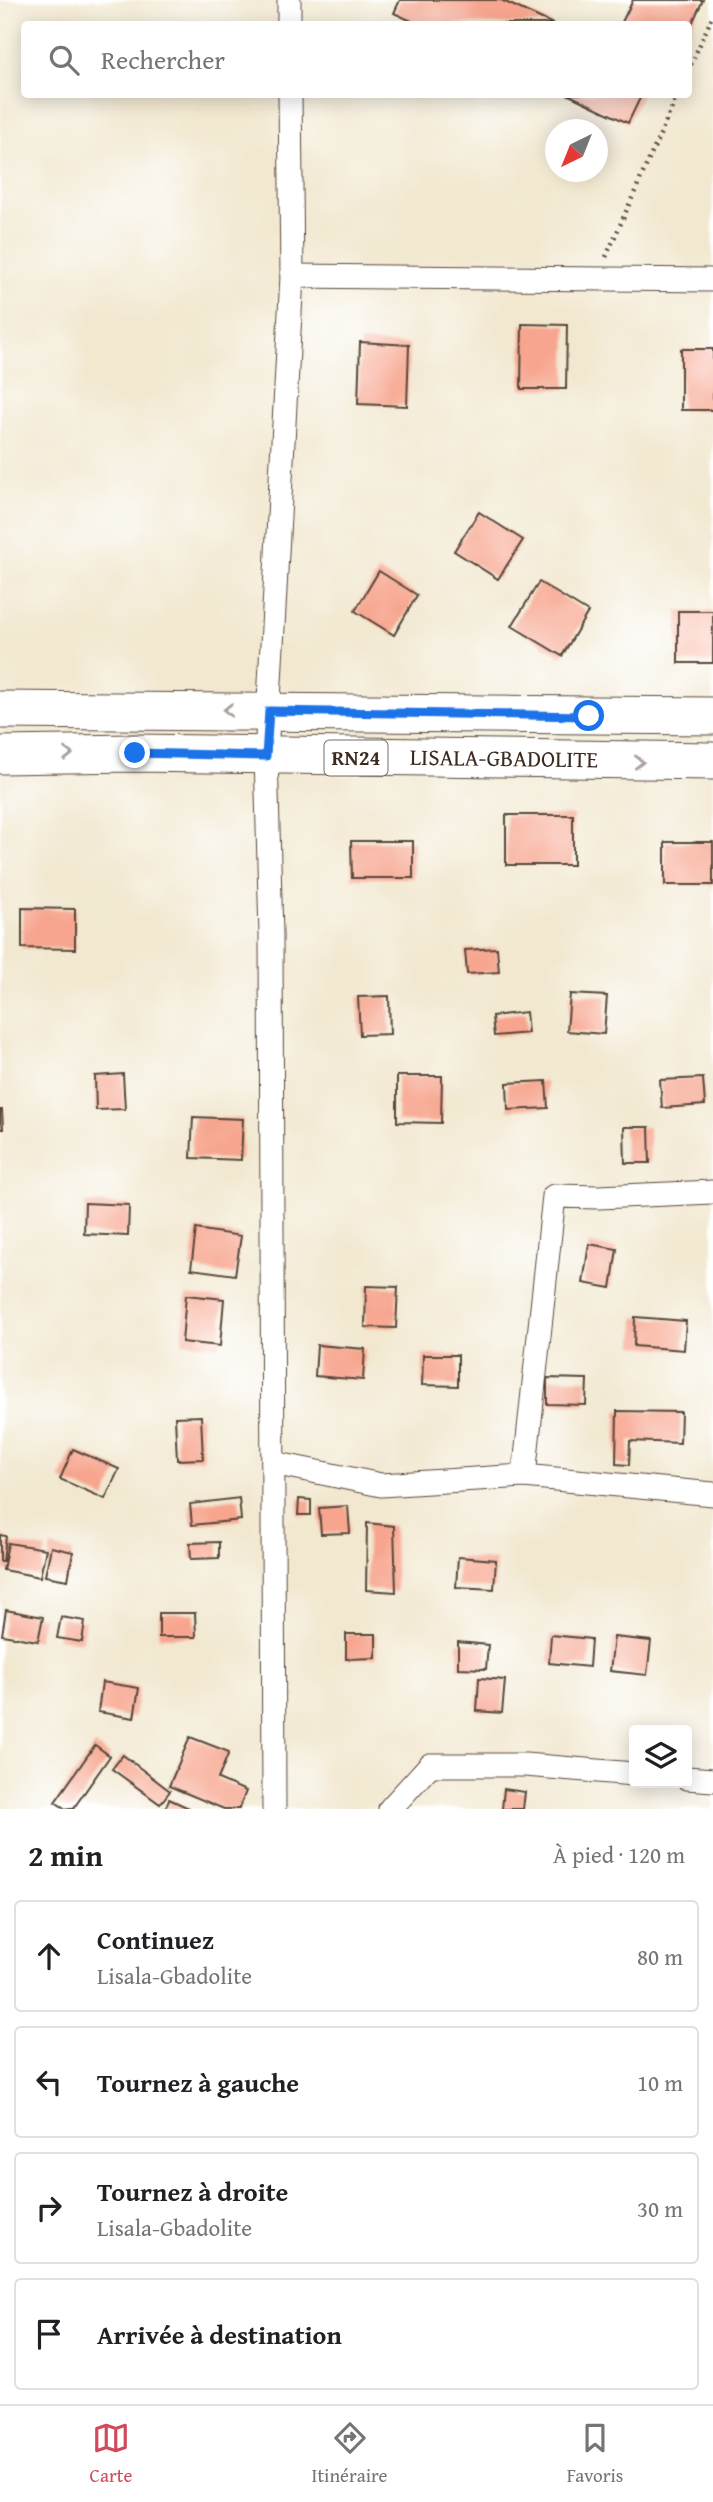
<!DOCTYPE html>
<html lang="fr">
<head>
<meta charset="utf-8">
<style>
  body { margin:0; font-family:"Gentium Book Plus",serif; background:#f2f2f2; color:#202124 }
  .controls { position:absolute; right:21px; bottom:21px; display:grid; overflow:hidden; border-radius:7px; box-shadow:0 4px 18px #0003 }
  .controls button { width:63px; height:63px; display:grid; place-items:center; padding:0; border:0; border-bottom:2px solid #e0e0e0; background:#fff; color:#202124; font:35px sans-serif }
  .compass { position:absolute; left:545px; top:119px; width:63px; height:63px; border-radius:50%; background:#fff; box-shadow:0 4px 18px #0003; rotate:223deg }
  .stop { position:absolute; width:21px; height:21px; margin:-16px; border:5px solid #1a73e8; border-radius:50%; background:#fff }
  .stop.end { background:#1a73e8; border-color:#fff; box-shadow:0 2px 7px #0008 }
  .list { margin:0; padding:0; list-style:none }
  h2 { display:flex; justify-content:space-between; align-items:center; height:91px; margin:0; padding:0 28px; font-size:30px }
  h2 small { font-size:23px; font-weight:400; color:#757577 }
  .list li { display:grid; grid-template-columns:46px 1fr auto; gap:21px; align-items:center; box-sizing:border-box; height:112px; margin:0 14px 14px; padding:0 14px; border:2px solid #e0e0e0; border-radius:7px }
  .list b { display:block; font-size:26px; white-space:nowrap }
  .list p { margin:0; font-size:23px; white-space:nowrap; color:#757577 }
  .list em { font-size:23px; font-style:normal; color:#757577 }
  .icon { flex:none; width:38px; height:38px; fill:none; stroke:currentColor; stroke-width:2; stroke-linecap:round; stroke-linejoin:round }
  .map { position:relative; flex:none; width:713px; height:1809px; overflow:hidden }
  .search { position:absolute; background:#fff; box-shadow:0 4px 18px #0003; left:21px; right:21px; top:21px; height:77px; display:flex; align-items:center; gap:18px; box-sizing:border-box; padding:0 24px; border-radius:7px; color:#757577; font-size:26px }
  .sheet { height:595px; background:#fff }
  nav { display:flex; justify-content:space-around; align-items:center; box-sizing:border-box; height:98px; border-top:2px solid #e0e0e0; background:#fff; font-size:19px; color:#757577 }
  nav a { display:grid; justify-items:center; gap:4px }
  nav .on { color:#d1495b }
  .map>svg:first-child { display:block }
  .building { fill:#f7a58e }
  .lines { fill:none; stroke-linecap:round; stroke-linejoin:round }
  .street-casing { stroke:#564639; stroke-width:25 }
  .primary-casing { stroke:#564639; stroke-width:39 }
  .path { stroke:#564639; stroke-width:4.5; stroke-dasharray:2 5; stroke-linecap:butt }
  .street { stroke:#fff; stroke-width:23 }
  .primary { stroke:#fff; stroke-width:37 }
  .oneway { stroke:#a79f9a }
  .route { stroke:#1a73e8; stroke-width:9 }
  .labels { text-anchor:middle; stroke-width:6; stroke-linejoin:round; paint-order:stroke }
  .shield { fill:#fff; stroke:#766a62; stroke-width:2 }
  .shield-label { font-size:21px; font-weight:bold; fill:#3b2a1e }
  .street-label { font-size:23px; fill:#3b2a1e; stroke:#fff }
</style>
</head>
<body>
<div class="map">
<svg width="713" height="1809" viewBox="0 0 713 1809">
  <rect width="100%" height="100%" fill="#fff"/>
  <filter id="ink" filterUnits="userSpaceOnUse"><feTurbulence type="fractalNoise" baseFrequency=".0143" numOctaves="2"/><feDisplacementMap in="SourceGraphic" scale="14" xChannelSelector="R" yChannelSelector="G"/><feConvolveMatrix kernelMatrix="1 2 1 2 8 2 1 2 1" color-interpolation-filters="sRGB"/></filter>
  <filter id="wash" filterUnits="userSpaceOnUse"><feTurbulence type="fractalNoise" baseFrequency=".00686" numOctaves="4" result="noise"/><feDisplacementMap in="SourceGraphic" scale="28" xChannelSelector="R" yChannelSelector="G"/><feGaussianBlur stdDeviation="1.57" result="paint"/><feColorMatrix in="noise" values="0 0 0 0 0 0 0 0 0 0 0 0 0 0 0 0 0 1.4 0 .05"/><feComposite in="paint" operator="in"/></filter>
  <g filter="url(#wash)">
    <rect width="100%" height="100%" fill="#f2e8d0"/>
    <g id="blocks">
      <!-- building -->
      <g class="building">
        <path d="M400,0H501L553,24H418L394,13Z"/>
        <path d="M633,0H703L688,32V24H621Z"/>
        <path d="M567,94H642L628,123Z"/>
        <path d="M522,324L567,325L566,389H521Z"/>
        <path d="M360,342L409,345L407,406L358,404Z"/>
        <rect x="681" y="349" width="32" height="61"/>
        <path d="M479,512L523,540L498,579L454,551Z"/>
        <path d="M379,571L417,595L394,635L355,611Z"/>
        <path d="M539,582L588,612L562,656L512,626Z"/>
        <rect x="678" y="611" width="35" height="52"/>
        <rect x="506" y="815" width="67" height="50"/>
        <path d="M351,841H413V878H352Z"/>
        <rect x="665" y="842" width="48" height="43"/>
        <path d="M22,908L75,909V949L22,948Z"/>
        <path d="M497,948L499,972L467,974L465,950Z"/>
        <path d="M570,994L607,996L604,1034L567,1031Z"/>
        <path d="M389,996L390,1034L360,1035L358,997Z"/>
        <path d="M526,1012L528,1033L494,1036L492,1016Z"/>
        <path d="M123,1074L125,1109L96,1110L95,1076Z"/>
        <path d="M397,1076H442L441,1123L397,1122Z"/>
        <path d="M703,1078L705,1105L662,1108L660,1080Z"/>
        <path d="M546,1081L548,1108L508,1110L507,1083Z"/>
        <path d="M0,1110H2L3,1129H0Z"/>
        <path d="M193,1117L243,1119L241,1160L191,1158Z"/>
        <path d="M624,1127H649L650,1163H625Z"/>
        <path d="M85,1203L129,1205L128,1236L84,1234Z"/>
        <path d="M196,1229L241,1236L235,1275L191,1269Z"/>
        <path d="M589,1244L617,1249L611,1288L583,1283Z"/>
        <path d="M366,1286L398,1287L396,1328L365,1327Z"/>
        <path d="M186,1295L224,1299L220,1346L182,1342Z"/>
        <path d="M635,1317L686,1321L684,1350L634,1346Z"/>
        <path d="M317,1345L365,1349L363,1380L315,1376Z"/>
        <path d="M423,1355H458V1386L422,1385Z"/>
        <path d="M547,1378L587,1379L586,1405L547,1404Z"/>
        <path d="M617,1411L681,1412L680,1443L630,1441L629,1465L616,1464Z"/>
        <path d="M201,1416L203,1459L177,1460L175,1417Z"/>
        <path d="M73,1449L119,1469L105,1499L60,1479Z"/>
        <path d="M239,1498L241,1520L192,1525L190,1504Z"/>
        <path d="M299,1499L311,1500V1515H298Z"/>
        <path d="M348,1506L350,1533L321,1534L319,1508Z"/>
        <path d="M367,1523L394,1526L396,1592L366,1590Z"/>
        <path d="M0,1535L6,1536L3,1561H0Z"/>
        <path d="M219,1542V1558L191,1559L190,1543Z"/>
        <path d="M8,1543L46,1549L40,1577L3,1570Z"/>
        <path d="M51,1547L73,1552L68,1580L45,1576Z"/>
        <path d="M458,1557L496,1560L494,1589L456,1587Z"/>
        <path d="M6,1610L43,1617L38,1641L2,1635Z"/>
        <path d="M159,1613H195L196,1637H159Z"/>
        <path d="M61,1617L85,1621L82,1642L57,1638Z"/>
        <path d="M346,1634H376V1658L346,1659Z"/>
        <path d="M551,1635L591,1639L589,1667L549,1663Z"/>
        <path d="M614,1637L651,1641L647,1675L610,1671Z"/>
        <path d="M458,1642L488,1645L486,1669L458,1668Z"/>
        <path d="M479,1678L505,1680L502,1713L477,1711Z"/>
        <path d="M102,1682L139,1688L134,1718L98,1712Z"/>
        <path d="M190,1737L229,1752L218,1779L246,1791L239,1809H224L169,1786Z"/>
        <path d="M95,1745L110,1756L73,1809H66L55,1802Z"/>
        <path d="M123,1755L170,1791L160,1804L112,1769Z"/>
        <path d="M504,1789L525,1792L523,1809H502Z"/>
        <path d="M169,1799L191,1809H165Z"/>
      </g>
    </g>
  </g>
  <g filter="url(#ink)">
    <use href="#blocks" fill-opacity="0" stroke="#564639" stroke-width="2"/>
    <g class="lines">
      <defs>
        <g id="street">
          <path d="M289,0V24"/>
          <path d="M292,276L713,280"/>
          <path d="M273,1463L381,1485L524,1476L554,1196L599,1197L713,1192"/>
          <path d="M524,1476L713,1494"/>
          <path d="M687,1778L713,1780"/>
          <path d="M274,1809L271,934L266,756L292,276L290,94"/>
          <path d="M390,1809L430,1765H525L634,1774"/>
        </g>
        <g id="primary">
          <path d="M0,710L713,716"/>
          <path id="s1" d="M0,755L135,753L713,761"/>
        </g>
      </defs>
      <!-- street casing -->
      <use href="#street" class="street-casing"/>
      <!-- primary casing -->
      <use href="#primary" class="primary-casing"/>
      <!-- path -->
      <g class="path">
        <path d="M688,71L713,15"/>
        <path d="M606,257L678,94"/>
      </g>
      <!-- street -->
      <use href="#street" class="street"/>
      <!-- primary -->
      <use href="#primary" class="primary"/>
    </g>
    <!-- one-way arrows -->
    <defs><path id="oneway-chevron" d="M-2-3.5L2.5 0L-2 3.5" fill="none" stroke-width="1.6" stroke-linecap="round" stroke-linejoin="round" transform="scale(1.75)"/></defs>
    <g class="oneway">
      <use href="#oneway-chevron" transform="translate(228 710) rotate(-180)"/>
      <use href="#oneway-chevron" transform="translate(68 754) rotate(-1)"/>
      <use href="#oneway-chevron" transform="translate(639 762)"/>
    </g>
  </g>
  <g class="lines" filter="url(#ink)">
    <!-- route -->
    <path class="route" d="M135,753L266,756L269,711L589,716"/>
  </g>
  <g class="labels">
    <!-- shield labels -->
    <rect class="shield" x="324.5" y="740.5" width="63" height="35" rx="5"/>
    <g class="shield-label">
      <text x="356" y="765">RN24</text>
    </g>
    <!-- street labels -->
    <g class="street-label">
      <text dy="8" stroke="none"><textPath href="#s1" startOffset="504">LISALA-GBADOLITE</textPath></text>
    </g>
  </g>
</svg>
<div class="controls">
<button><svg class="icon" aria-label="layers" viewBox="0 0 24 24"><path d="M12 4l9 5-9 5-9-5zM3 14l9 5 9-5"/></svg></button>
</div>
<svg class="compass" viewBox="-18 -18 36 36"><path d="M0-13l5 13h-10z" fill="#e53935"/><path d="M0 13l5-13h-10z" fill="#757577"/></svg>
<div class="stop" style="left:589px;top:716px"></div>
<div class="stop end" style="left:135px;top:753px"></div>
<div class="search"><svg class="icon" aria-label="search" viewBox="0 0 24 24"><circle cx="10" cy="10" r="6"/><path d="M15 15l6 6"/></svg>Rechercher</div>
</div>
<section class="sheet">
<h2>2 min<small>À pied · 120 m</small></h2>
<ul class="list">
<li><svg class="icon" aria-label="ahead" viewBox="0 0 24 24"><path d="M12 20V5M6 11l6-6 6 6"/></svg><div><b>Continuez</b><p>Lisala-Gbadolite</p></div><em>80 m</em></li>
<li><svg class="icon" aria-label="left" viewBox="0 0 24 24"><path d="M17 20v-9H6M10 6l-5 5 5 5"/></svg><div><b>Tournez à gauche</b></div><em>10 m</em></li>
<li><svg class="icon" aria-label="right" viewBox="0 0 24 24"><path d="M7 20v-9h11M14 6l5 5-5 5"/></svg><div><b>Tournez à droite</b><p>Lisala-Gbadolite</p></div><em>30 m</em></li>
<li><svg class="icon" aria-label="arrive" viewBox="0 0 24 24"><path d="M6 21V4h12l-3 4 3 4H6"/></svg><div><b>Arrivée à destination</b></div></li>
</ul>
</section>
<nav>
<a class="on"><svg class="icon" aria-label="map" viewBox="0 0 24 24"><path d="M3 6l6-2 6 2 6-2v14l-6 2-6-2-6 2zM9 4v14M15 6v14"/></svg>Carte</a>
<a><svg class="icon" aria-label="directions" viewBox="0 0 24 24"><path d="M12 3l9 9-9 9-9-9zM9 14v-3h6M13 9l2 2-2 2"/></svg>Itinéraire</a>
<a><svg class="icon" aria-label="saved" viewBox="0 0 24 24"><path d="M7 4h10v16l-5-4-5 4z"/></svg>Favoris</a>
</nav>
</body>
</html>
